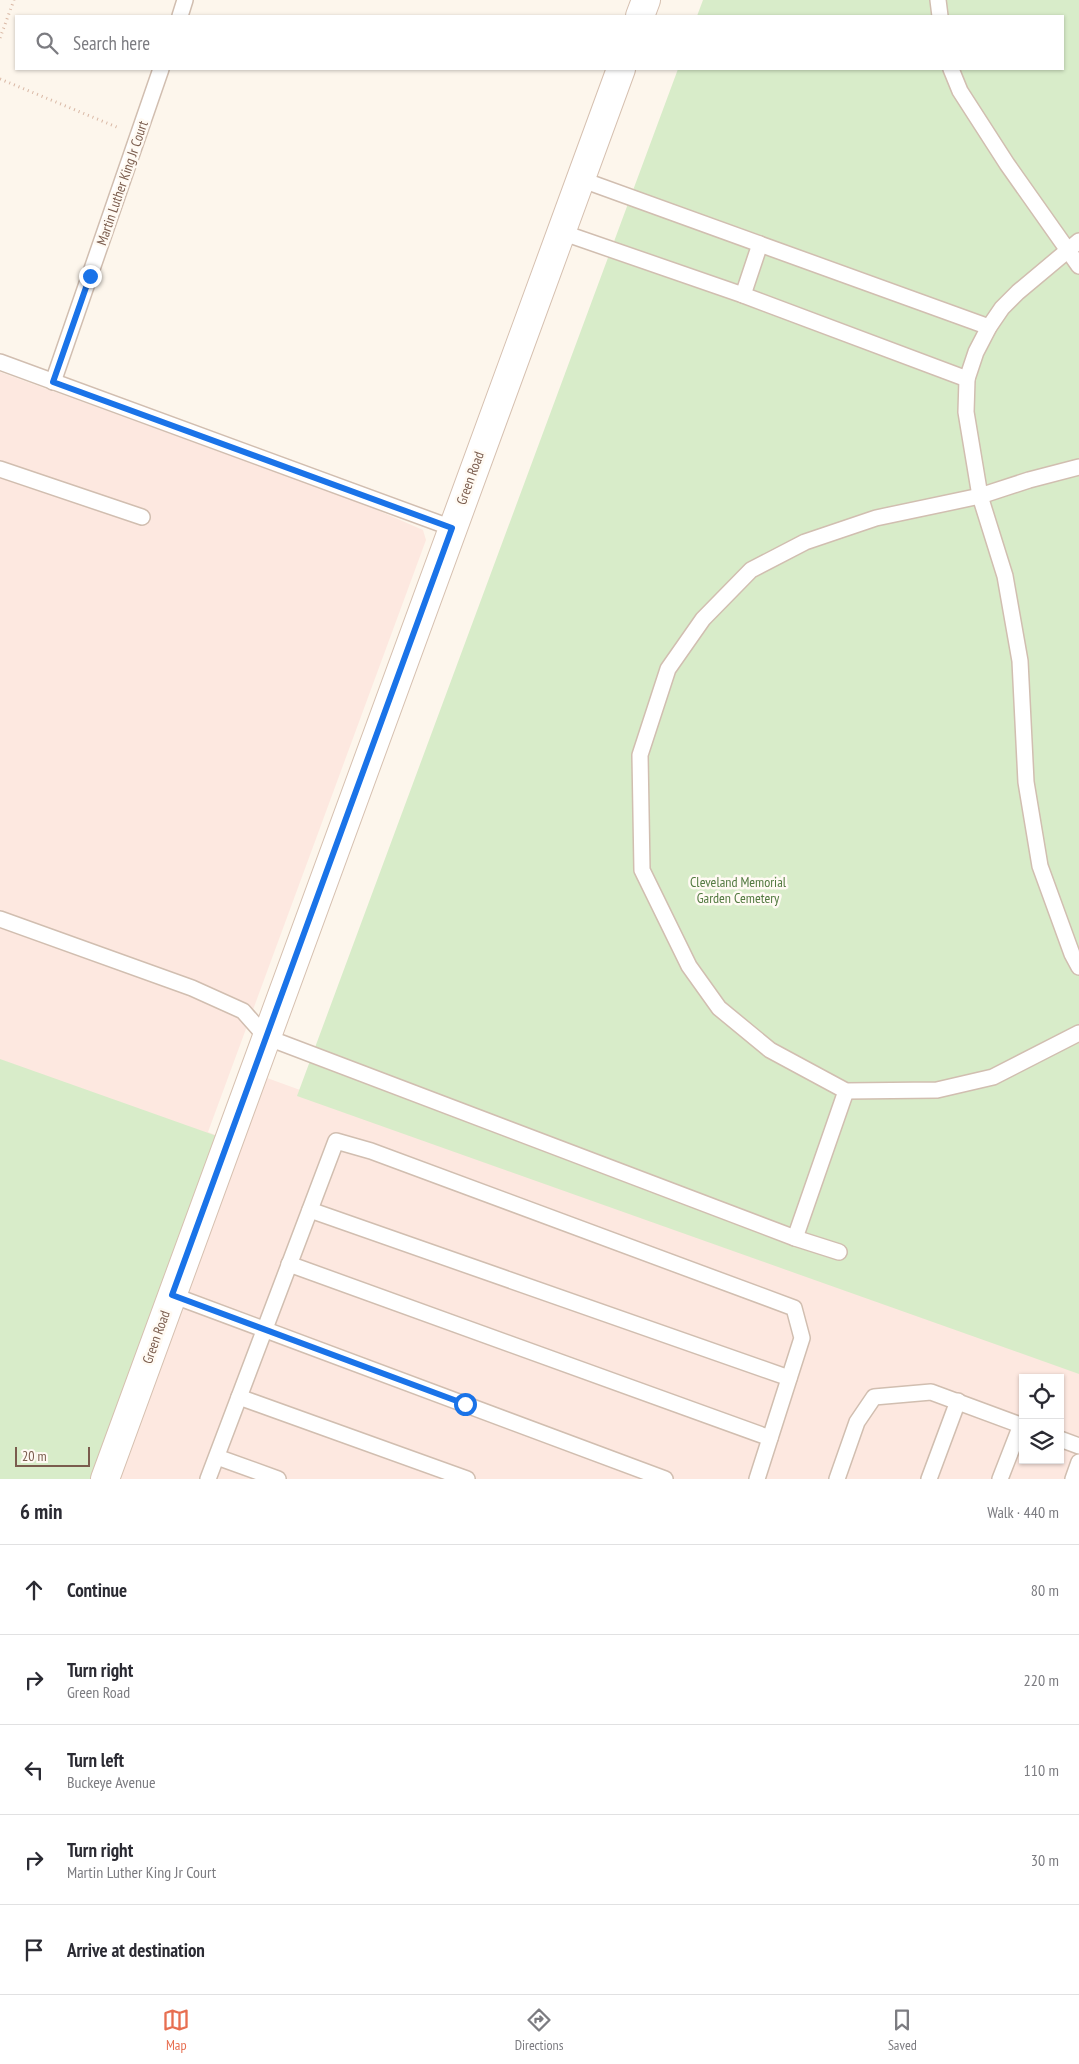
<!DOCTYPE html>
<html lang="en">
<head>
<meta charset="utf-8">
<style>
  body { margin:0; font-family:"PT Sans Narrow",sans-serif; background:#f2f2f3; color:#2b2b33 }
  .controls { position:absolute; right:15px; bottom:15px; display:grid; overflow:hidden; border-radius:0px; box-shadow:0 1px 4px #0004 }
  .controls button { width:45px; height:45px; display:grid; place-items:center; padding:0; border:0; border-bottom:1px solid #e1e1e2; background:#fff; color:#2b2b33; font:25px sans-serif }
  .scale { position:absolute; left:15px; bottom:12px; width:75px; box-sizing:border-box; padding-left:5px; border:2px solid #7a5c4d; border-top:0; font-size:14px; line-height:18px; white-space:nowrap; color:#7a5c4d; -webkit-text-stroke:4px #fffaf3; paint-order:stroke }
  .stop { position:absolute; width:15px; height:15px; margin:-11px; border:4px solid #1a73e8; border-radius:50%; background:#fff }
  .stop.end { background:#1a73e8; border-color:#fff; box-shadow:0 1px 5px #0008 }
  .list { margin:0; padding:0; list-style:none }
  h2 { display:flex; justify-content:space-between; align-items:center; height:65px; margin:0; padding:0 20px; font-size:21px }
  h2 small { font-size:16px; font-weight:400; color:#7c7c81 }
  .list li { display:grid; grid-template-columns:32px 1fr auto; gap:15px; align-items:center; box-sizing:border-box; height:90px; padding:0 20px; border-top:1px solid #e1e1e2 }
  .list b { display:block; font-size:19px; white-space:nowrap }
  .list p { margin:0; font-size:16px; white-space:nowrap; color:#7c7c81 }
  .list em { font-size:16px; font-style:normal; color:#7c7c81 }
  .icon { flex:none; width:28px; height:28px; fill:none; stroke:currentColor; stroke-width:2; stroke-linecap:round; stroke-linejoin:round }
  .map { position:relative; flex:none; width:1079px; height:1479px; overflow:hidden }
  .search { position:absolute; background:#fff; box-shadow:0 1px 4px #0004; left:15px; right:15px; top:15px; height:55px; display:flex; align-items:center; gap:12px; box-sizing:border-box; padding:0 18px; border-radius:0px; color:#7c7c81; font-size:19px }
  .sheet { height:515px; background:#fff }
  nav { display:flex; justify-content:space-around; align-items:center; box-sizing:border-box; height:70px; border-top:1px solid #e1e1e2; background:#fff; font-size:14px; color:#7c7c81 }
  nav a { display:grid; justify-items:center; gap:2px }
  nav .on { color:#e76f51 }
  .map>svg:first-child { display:block }
  .commercial { fill:#fde8e0; fill-rule:evenodd }
  .green { fill:#d8ecc9 }
  .lines { fill:none; stroke-linecap:round; stroke-linejoin:round }
  .service-casing { stroke:#d1beb0; stroke-width:18 }
  .secondary-casing { stroke:#d6c0b0; stroke-width:30 }
  .path { stroke:#d9b8a5; stroke-width:3; stroke-dasharray:1 4; stroke-linecap:butt }
  .service { stroke:#fff; stroke-width:15 }
  .secondary { stroke:#fff; stroke-width:28 }
  .route { stroke:#1a73e8; stroke-width:6 }
  .labels { text-anchor:middle; stroke-width:5; stroke-linejoin:round; paint-order:stroke }
  .street-label { font-size:14px; fill:#7a5c4d; stroke:#fffaf3 }
  .park-label { font-size:14px; fill:#537a41; stroke:#fffaf3 }
</style>
</head>
<body>
<div class="map">
<svg width="1079" height="1479" viewBox="0 0 1079 1479">
  <rect width="100%" height="100%" fill="#fdf6ec"/>
  <!-- commercial -->
  <path class="commercial" d="M0,372L361,503L423,530L426,540L208,1132L228,1140L253,1073L1079,1373V1479H0ZM1023,1378H1060V1460H1023Z"/>
  <!-- green -->
  <g class="green">
    <path d="M703,0H1079V1374L297,1096L678,69H1063V16H697Z"/>
    <path d="M0,1059L228,1140L105,1479H0Z"/>
  </g>
  <g class="lines">
    <defs>
      <g id="service">
        <path d="M938,0L940,16"/>
        <path d="M180,16L185,0"/>
        <path d="M951,69L960,91L1007,164L1079,266"/>
        <path d="M580,179L989,327"/>
        <path d="M561,232L743,295L967,379"/>
        <path d="M1079,241L1018,292L1002,308L989,327L976,352L967,379L966,412L980,496L1005,576L1020,661L1026,782L1040,866L1072,954L1079,967"/>
        <path d="M743,295L760,244"/>
        <path d="M0,362L452,528"/>
        <path d="M53,382L161,69"/>
        <path d="M1079,467L1029,480L980,496L876,518L805,542L751,570L703,619L668,669L640,755L642,870L689,966L719,1008L770,1050L846,1091L937,1090L993,1077L1079,1033"/>
        <path d="M0,469L142,517"/>
        <path d="M0,919L192,988L243,1011L266,1037L795,1238L839,1252"/>
        <path d="M310,1210L789,1378"/>
        <path d="M795,1238L846,1091"/>
        <path d="M289,1264L770,1438"/>
        <path d="M172,1295L665,1479"/>
        <path d="M239,1397L467,1479"/>
        <path d="M1060,1439L1079,1446"/>
        <path d="M217,1457L278,1479"/>
        <path d="M208,1479L336,1141L371,1151L794,1308L802,1338L757,1479"/>
        <path d="M837,1479L857,1422L874,1397L931,1392L1023,1426"/>
        <path d="M929,1479L958,1401"/>
        <path d="M1000,1479L1021,1425"/>
        <path d="M1073,1479L1079,1462"/>
      </g>
      <g id="secondary">
        <path d="M640,16L646,0"/>
        <path d="M105,1479L621,69"/>
      </g>
    </defs>
    <!-- service casing -->
    <use href="#service" class="service-casing"/>
    <!-- secondary casing -->
    <use href="#secondary" class="secondary-casing"/>
    <!-- path -->
    <g class="path">
      <path d="M0,38L14,0"/>
      <path d="M0,79L119,128"/>
    </g>
    <!-- service -->
    <use href="#service" class="service"/>
    <!-- secondary -->
    <use href="#secondary" class="secondary"/>
  </g>
  <g class="lines">
    <!-- route -->
    <path class="route" d="M90,276L53,382L452,528L172,1295L465,1404"/>
  </g>
  <g class="labels">
    <!-- street labels -->
    <g class="street-label">
      <text transform="translate(122 183) rotate(-71)" y="5">Martin Luther King Jr Court</text>
      <text transform="translate(470 478) rotate(-70)" y="5">Green Road</text>
      <text transform="translate(156 1337) rotate(-70)" y="5">Green Road</text>
    </g>
    <!-- park labels -->
    <g class="park-label">
      <text x="738" y="887">Cleveland Memorial<tspan x="738" dy="16">Garden Cemetery</tspan></text>
    </g>
  </g>
</svg>
<div class="controls">
<button><svg class="icon" aria-label="locate" viewBox="0 0 24 24"><circle cx="12" cy="12" r="6"/><path d="M12 2v4M12 18v4M2 12h4M18 12h4"/></svg></button>
<button><svg class="icon" aria-label="layers" viewBox="0 0 24 24"><path d="M12 4l9 5-9 5-9-5zM3 14l9 5 9-5"/></svg></button>
</div>
<div class="scale">20 m</div>
<div class="stop" style="left:465px;top:1404px"></div>
<div class="stop end" style="left:90px;top:276px"></div>
<div class="search"><svg class="icon" aria-label="search" viewBox="0 0 24 24"><circle cx="10" cy="10" r="6"/><path d="M15 15l6 6"/></svg>Search here</div>
</div>
<section class="sheet">
<h2>6 min<small>Walk · 440 m</small></h2>
<ul class="list">
<li><svg class="icon" aria-label="ahead" viewBox="0 0 24 24"><path d="M12 20V5M6 11l6-6 6 6"/></svg><div><b>Continue</b></div><em>80 m</em></li>
<li><svg class="icon" aria-label="right" viewBox="0 0 24 24"><path d="M7 20v-9h11M14 6l5 5-5 5"/></svg><div><b>Turn right</b><p>Green Road</p></div><em>220 m</em></li>
<li><svg class="icon" aria-label="left" viewBox="0 0 24 24"><path d="M17 20v-9H6M10 6l-5 5 5 5"/></svg><div><b>Turn left</b><p>Buckeye Avenue</p></div><em>110 m</em></li>
<li><svg class="icon" aria-label="right" viewBox="0 0 24 24"><path d="M7 20v-9h11M14 6l5 5-5 5"/></svg><div><b>Turn right</b><p>Martin Luther King Jr Court</p></div><em>30 m</em></li>
<li><svg class="icon" aria-label="arrive" viewBox="0 0 24 24"><path d="M6 21V4h12l-3 4 3 4H6"/></svg><div><b>Arrive at destination</b></div></li>
</ul>
</section>
<nav>
<a class="on"><svg class="icon" aria-label="map" viewBox="0 0 24 24"><path d="M3 6l6-2 6 2 6-2v14l-6 2-6-2-6 2zM9 4v14M15 6v14"/></svg>Map</a>
<a><svg class="icon" aria-label="directions" viewBox="0 0 24 24"><path d="M12 3l9 9-9 9-9-9zM9 14v-3h6M13 9l2 2-2 2"/></svg>Directions</a>
<a><svg class="icon" aria-label="saved" viewBox="0 0 24 24"><path d="M7 4h10v16l-5-4-5 4z"/></svg>Saved</a>
</nav>
</body>
</html>
